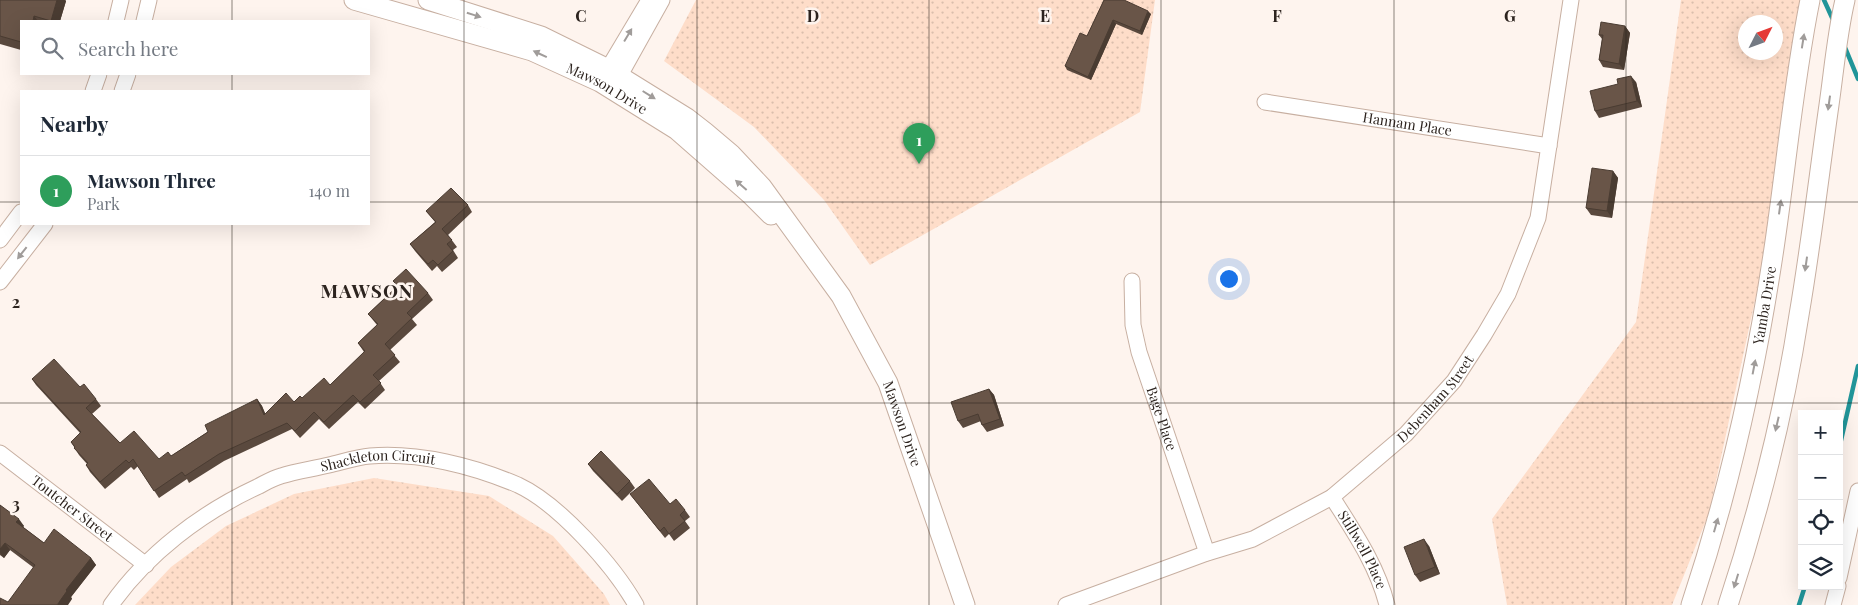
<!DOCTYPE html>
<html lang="en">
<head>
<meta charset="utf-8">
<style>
  body { margin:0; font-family:"Playfair Display",serif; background:#f2f2f3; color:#1f2937 }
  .controls { position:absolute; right:15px; bottom:15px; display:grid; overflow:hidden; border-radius:0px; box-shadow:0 5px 20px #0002 }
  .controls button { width:45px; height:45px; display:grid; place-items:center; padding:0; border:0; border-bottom:1px solid #e0e1e3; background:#fff; color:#1f2937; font:25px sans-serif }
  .compass { position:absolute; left:1738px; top:15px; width:45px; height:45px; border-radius:50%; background:#fff; box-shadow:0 5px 20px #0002; rotate:48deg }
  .you { position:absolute; left:1228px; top:278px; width:18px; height:18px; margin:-12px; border:4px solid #fff; border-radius:50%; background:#1a73e8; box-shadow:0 0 0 8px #1a73e833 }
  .badge { display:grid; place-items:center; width:32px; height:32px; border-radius:50%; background:#156468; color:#fff; font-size:16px; font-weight:700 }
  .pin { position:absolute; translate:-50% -41px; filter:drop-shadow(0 1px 2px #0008) }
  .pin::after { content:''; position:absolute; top:26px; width:18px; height:15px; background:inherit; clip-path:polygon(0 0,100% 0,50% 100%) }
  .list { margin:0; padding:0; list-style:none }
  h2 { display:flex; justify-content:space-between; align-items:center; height:65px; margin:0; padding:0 20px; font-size:21px }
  h2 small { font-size:16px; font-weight:400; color:#747a83 }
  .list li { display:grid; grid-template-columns:32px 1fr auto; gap:15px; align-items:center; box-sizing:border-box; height:70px; padding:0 20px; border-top:1px solid #e0e1e3 }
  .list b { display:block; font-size:19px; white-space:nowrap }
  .list p { margin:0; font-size:16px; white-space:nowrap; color:#747a83 }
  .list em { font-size:16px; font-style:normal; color:#747a83 }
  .icon { flex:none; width:28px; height:28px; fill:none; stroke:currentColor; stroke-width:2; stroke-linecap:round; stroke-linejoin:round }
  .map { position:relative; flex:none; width:1858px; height:605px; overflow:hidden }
  .search { position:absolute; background:#fff; box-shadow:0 5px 20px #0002; left:20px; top:20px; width:350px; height:55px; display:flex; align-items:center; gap:12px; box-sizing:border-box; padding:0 18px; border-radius:0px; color:#747a83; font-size:19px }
  .panel { position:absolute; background:#fff; box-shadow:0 5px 20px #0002; left:20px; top:90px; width:350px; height:135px; border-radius:0px }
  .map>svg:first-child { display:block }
  .grass { fill:url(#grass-dots); fill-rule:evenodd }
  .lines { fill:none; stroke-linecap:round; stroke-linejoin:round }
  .stream { stroke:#219599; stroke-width:4.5 }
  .minor-casing { stroke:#c7afa1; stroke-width:17 }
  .major-casing { stroke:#c7afa1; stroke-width:21 }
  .minor { stroke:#fff; stroke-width:15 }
  .major { stroke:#fff; stroke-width:19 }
  .wall { fill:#5a493e }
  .shaded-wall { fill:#4a3c32 }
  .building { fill:#695548; stroke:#4a3c32 }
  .oneway { fill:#a09c9a }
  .grid { fill:none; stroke:#2d241f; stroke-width:1; stroke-opacity:0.55 }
  .labels { text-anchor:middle; stroke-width:5; stroke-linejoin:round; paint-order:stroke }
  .street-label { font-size:14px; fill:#2d241f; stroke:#fef4ee }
  .district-label { font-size:19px; font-weight:bold; letter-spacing:1px; fill:#2d241f; stroke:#fef4ee }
  .grid-label { font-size:16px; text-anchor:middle; font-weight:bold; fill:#2d241f; stroke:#fef4ee; stroke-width:5; stroke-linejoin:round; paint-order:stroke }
</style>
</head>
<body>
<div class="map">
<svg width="1858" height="605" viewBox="0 0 1858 605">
  <defs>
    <pattern id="grass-dots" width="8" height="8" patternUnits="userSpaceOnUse" patternTransform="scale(1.25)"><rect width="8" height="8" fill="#feddc9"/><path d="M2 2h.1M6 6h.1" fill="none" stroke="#dabeac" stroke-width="1.8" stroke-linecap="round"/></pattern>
  </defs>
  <rect width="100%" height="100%" fill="#fef4ee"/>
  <!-- grass -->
  <g class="grass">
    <path d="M696,0H1155L1140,112L870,265L824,200L754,127L664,61Z"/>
    <path d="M1681,0H1820L1709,513L1672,605H1507L1492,519L1636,322ZM1746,22H1776V52H1746Z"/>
    <path d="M374,478L489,496L553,536L604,594L610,605H135L171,567L226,526L294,494Z"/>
  </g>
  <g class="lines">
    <!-- stream -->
    <g class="stream">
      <path d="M1824,0L1834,22"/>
      <path d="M1844,45L1858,79"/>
      <path d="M1839,449L1858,366"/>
      <path d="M1799,605L1805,586"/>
    </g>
    <defs>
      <g id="minor">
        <path d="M116,21L121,0"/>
        <path d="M144,21L149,0"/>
        <path d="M603,77L649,0"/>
        <path d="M614,86L662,0"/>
        <path d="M93,91L99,74"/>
        <path d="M122,91L128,74"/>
        <path id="s1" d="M1265,102L1549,146"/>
        <path d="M0,240L21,212"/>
        <path id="s2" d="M1132,281L1133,325L1139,352L1207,553"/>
        <path d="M0,282L45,224"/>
        <path id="s3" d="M0,453L146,565"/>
        <path id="s4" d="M1332,497C1354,532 1377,565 1387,605"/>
        <path d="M1839,578L1858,491"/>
        <path id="s5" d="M111,605C147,554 201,513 257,487C265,483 273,478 281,476C296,471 313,469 329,465C342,462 357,457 370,456C419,452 473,466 518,485C559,504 614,566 636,605"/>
        <path id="s6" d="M1066,605L1207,553L1253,539L1332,497L1406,434L1454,381L1484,335L1508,294L1538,218L1571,0"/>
        <path d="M1833,605L1838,586"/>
      </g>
      <g id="major">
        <path id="s7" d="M354,0L532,51L600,82L677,130L750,194L771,215"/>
        <path id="s8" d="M428,0L541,36L608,69L687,118L705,132L731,154L762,187L841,296L888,383L965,605"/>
        <path id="s9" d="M1691,605C1729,491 1755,374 1773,255C1786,170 1793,84 1810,0"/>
        <path d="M1728,605C1759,511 1784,413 1799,315C1811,245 1819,175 1829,105C1834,70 1837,34 1845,0"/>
      </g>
    </defs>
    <!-- minor casing -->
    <use href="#minor" class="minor-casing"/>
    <!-- major casing -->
    <use href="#major" class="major-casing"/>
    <!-- minor -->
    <use href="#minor" class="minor"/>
    <!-- major -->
    <use href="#major" class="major"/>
  </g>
  <!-- wall -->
  <g class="wall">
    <path d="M0,0H65L66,1L60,21H21V50L0,44Z"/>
    <path d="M1104,0L1151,14L1142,35L1116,24L1091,80L1067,70L1065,66L1087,36Z"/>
    <path d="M1625,26L1630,33L1624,70L1603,67L1599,60L1602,39L1599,35Z"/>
    <path d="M1636,82L1642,107L1599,118L1595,111Z"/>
    <path d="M1613,171L1618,178L1612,218L1591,215L1586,208Z"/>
    <path d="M468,205L472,212L448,235L457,247L453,250L458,258L442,272L437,266L432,271L415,251L410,244L435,222L426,211Z"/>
    <path d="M393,281L428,293L433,300L412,319L417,325L390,350L400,362L379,381L385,390L365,409L358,402L329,429L319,419L300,438L292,429L224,461L189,483L187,479L159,498L138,466L134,470L131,467L105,489L90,472L86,465L87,464L79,455L71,442L80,433L36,385L32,379L80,387L96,399L101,406L92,414L120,443L159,459L171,456L257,399L262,406L265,414L294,402L330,385L364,352L358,343L377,325L368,314L397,286Z"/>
    <path d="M989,389L994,395L1004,426L987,432L982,425L981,421L963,428L958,421Z"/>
    <path d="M588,464L630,481L635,488L622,501L593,471Z"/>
    <path d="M630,494L670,504L685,510L690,517L685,521L690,528L674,541L669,534L665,538Z"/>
    <path d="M0,505L24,526L23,527L44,543L91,558L96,565L71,597L72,599L8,602L34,568L10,550L4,558L0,555Z"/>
    <path d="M1429,546L1440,574L1420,582L1415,575Z"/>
  </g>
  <!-- shaded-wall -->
  <g class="shaded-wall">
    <path d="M57,0H65L66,1L60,21H51Z"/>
    <path d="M1148,11L1151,14L1142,35L1140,31Z"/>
    <path d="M34,16L38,21H33Z"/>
    <path d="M1113,20L1116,24L1091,80L1088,77Z"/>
    <path d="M1625,26L1630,33L1624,70L1619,64Z"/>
    <path d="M1631,76L1636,82L1642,107L1637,101Z"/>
    <path d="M1613,171L1618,178L1612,218L1607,211Z"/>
    <path d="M989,389L994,395L1004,426L1000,419Z"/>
    <path d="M257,399L262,406L269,422L264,415Z"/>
    <path d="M19,519L24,526L21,529L16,522Z"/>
    <path d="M1424,539L1429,546L1440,574L1435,567Z"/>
    <path d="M5,543L10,550L4,558L0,553V549Z"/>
    <path d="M91,558L96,565L71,597L72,599L68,605H57L66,590Z"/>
  </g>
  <!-- building -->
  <g class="building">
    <path d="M0,0H57L51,21L34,16L33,21H21V42L0,36Z"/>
    <path d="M1104,0H1124L1148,11L1140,31L1113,20L1088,77L1065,66L1080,33L1087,36Z"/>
    <path d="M1601,22L1625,26L1619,64L1599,60L1603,35H1599Z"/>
    <path d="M1631,76L1637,101L1595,111L1590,91L1618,84L1617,79Z"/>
    <path d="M1592,168L1613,171L1607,211L1586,208Z"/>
    <path d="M451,188L468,205L442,229L452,240L447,244L453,251L438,265L433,260L428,264L410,244L436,222L426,211Z"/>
    <path d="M406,269L428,293L407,313L412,318L385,344L395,355L373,375L381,383L360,402L353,395L324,422L314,412L295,431L287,423L219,454L185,476L182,472L154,491L133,459L129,463L126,460L100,482L86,465L88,463L74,448L75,447L71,442L81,432L32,379L54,359L80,387L84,384L96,399L86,408L120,443L134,431L159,459L168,452L171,456L208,432L205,425L257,399L264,415L286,393L294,402L300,396L302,398L324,378L330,385L365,351L358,343L378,324L368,314L398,286L393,281Z"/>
    <path d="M989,389L1000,419L982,425L978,414L958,421L951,402Z"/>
    <path d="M601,451L630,481L617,494L588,464Z"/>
    <path d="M649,479L670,504L676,499L685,510L680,515L685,521L669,534L664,527L660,531L630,494Z"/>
    <path d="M0,505L19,519L16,522L44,543L54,529L91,558L66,590L67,591L57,605H0V598L8,602L35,565L5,543L0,549Z"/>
    <path d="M1424,539L1435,567L1415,575L1404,547Z"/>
  </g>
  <!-- one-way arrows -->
  <defs><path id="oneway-solid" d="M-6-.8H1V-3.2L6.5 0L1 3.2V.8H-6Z" transform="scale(1.25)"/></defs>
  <g class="oneway">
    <use href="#oneway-solid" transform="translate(474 15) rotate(17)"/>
    <use href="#oneway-solid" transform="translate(628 35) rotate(-59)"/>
    <use href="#oneway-solid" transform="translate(1803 41) rotate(-81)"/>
    <use href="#oneway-solid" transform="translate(540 54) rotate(-155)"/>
    <use href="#oneway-solid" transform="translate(649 95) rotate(32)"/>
    <use href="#oneway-solid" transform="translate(1829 103) rotate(98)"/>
    <use href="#oneway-solid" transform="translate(741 185) rotate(-139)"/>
    <use href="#oneway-solid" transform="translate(1780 207) rotate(-82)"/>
    <use href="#oneway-solid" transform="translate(22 253) rotate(128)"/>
    <use href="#oneway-solid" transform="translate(1806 264) rotate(98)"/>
    <use href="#oneway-solid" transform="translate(1754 367) rotate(-79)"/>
    <use href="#oneway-solid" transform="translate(1777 424) rotate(103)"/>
    <use href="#oneway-solid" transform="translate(1716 525) rotate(-74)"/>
    <use href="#oneway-solid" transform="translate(1736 581) rotate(107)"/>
  </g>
  <!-- grid -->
  <path class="grid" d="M232,0V21M464,0V605M697,0V605M929,0V605M1161,0V605M1394,0V605M1626,0V605M232,74V91M0,202H21M369,202H1858M232,224V605M0,403H1858"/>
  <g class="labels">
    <!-- street labels -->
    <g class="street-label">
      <text dy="5" stroke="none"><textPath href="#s7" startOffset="269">Mawson Drive</textPath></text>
      <text dy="5" stroke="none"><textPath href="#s1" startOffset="144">Hannam Place</textPath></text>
      <text dy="5" stroke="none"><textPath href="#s9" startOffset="309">Yamba Drive</textPath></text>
      <text dy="5" stroke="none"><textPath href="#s6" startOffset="431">Debenham Street</textPath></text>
      <text dy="5" stroke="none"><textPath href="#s2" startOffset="142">Bage Place</textPath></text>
      <text dy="5" stroke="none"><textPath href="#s8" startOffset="665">Mawson Drive</textPath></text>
      <text dy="5" stroke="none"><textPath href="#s5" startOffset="315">Shackleton Circuit</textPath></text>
      <text dy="5" stroke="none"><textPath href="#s3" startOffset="91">Toutcher Street</textPath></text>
      <text dy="5" stroke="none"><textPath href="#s4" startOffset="61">Stillwell Place</textPath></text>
    </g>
    <!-- district labels -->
    <g class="district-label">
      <text x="367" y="298">MAWSON</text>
    </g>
  </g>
  <g class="grid-label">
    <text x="581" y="22">C</text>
    <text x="813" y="22">D</text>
    <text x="1045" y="22">E</text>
    <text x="1277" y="22">F</text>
    <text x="1510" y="22">G</text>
    <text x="16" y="308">2</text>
    <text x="16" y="510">3</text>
  </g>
</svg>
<div class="controls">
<button>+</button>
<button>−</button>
<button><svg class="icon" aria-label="locate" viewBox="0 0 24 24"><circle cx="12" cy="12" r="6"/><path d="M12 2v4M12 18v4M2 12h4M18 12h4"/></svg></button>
<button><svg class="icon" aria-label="layers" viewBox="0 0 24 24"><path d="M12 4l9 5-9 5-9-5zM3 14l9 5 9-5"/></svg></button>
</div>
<svg class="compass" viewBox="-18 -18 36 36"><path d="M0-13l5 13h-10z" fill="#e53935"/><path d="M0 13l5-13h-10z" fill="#747a83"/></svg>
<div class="you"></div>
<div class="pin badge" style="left:919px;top:164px;background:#2e9e5b">1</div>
<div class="search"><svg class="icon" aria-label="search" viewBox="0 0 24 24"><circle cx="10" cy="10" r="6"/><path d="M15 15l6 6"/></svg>Search here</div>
<section class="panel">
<h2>Nearby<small></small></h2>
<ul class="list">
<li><span class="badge" style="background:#2e9e5b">1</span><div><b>Mawson Three</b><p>Park</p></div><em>140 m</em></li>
</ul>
</section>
</div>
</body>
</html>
